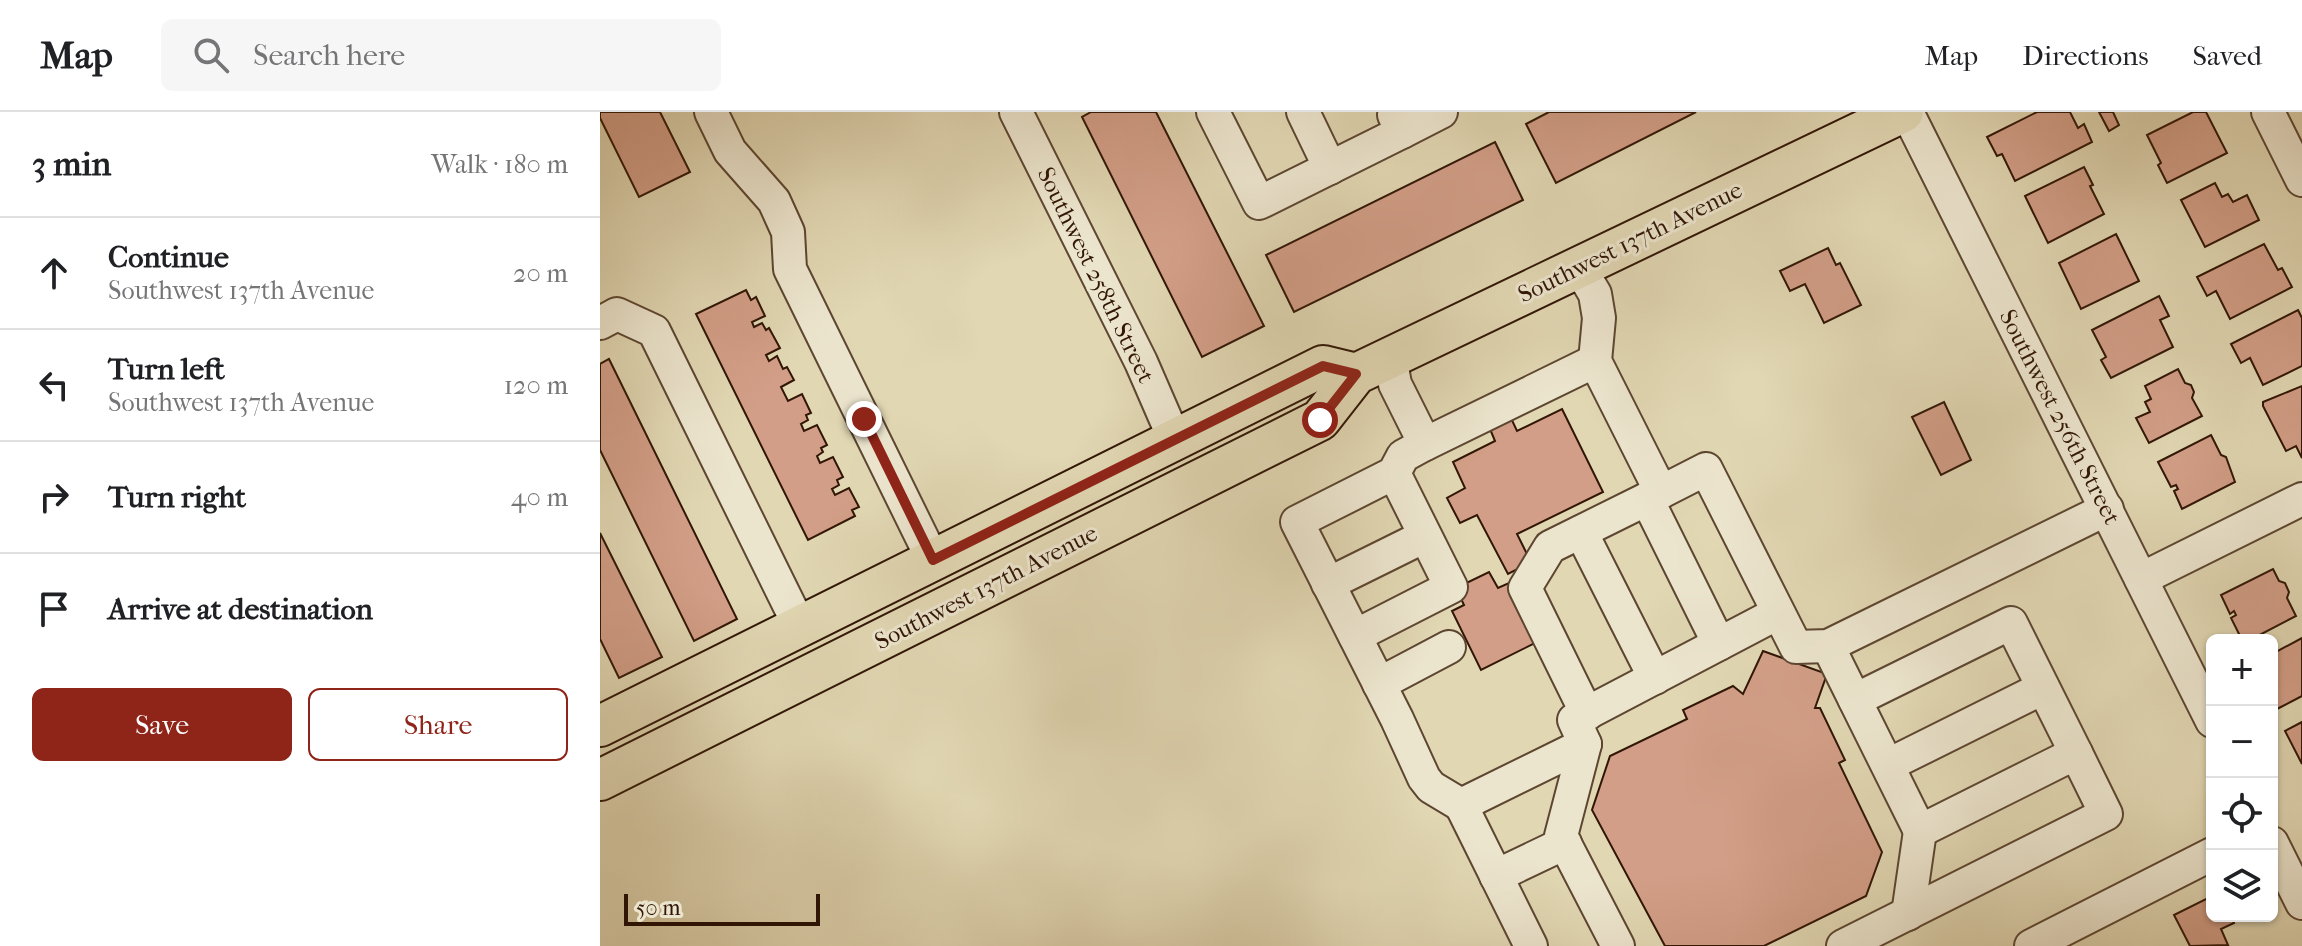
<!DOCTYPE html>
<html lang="en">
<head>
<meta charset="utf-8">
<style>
  body { margin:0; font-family:"IM FELL French Canon",serif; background:#f6f6f6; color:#202124 }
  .controls { position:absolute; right:24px; bottom:24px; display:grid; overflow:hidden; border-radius:12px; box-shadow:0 2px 6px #0004 }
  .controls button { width:72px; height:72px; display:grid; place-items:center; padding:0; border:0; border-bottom:2px solid #e0e0e0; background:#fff; color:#202124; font:40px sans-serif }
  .scale { position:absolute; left:24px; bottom:20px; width:196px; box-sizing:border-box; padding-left:8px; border:4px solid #311606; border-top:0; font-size:22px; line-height:28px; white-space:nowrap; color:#311606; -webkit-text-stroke:6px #ece5ce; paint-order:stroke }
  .stop { position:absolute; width:24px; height:24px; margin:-18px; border:6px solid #8f2418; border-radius:50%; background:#fff }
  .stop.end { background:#8f2418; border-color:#fff; box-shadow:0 2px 8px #0008 }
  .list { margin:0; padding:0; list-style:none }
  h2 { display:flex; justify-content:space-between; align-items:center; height:104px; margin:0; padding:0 32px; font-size:34px }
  h2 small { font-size:26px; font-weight:400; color:#757577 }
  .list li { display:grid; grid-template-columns:52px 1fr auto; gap:24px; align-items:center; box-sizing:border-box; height:112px; padding:0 32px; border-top:2px solid #e0e0e0 }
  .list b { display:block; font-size:30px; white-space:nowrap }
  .list p { margin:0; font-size:26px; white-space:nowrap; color:#757577 }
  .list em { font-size:26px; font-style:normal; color:#757577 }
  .actions { display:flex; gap:16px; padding:24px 32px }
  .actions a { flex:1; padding:18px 0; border:2px solid #8f2418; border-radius:12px; text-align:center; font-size:28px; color:#8f2418 }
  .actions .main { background:#8f2418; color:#fff }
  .icon { flex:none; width:44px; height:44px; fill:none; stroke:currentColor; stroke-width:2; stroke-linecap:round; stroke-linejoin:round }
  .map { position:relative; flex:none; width:1702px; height:834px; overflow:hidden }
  header { display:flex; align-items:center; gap:48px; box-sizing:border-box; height:112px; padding:0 40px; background:#fff; border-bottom:2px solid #e0e0e0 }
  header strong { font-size:38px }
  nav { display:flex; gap:44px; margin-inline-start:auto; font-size:28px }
  .search { width:560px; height:72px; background:#f6f6f6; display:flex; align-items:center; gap:20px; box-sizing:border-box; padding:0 28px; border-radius:12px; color:#757577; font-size:30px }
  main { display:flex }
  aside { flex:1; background:#fff }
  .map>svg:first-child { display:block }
  .building { fill:#d29e87; stroke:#311606; stroke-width:2 }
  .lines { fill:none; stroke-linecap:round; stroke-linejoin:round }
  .minor-casing { stroke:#5d4631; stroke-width:36 }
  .major-casing { stroke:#311606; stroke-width:44 }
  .minor { stroke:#ece5ce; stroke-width:32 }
  .major { stroke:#e1d7b3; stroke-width:40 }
  .route { stroke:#8f2418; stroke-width:10 }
  .labels { text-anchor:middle; stroke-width:6; stroke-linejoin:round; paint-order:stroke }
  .street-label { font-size:24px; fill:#311606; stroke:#ece5ce }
</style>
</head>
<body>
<header>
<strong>Map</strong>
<div class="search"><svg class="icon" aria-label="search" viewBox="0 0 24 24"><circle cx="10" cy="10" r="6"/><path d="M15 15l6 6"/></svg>Search here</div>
<nav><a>Map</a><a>Directions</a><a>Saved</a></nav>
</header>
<main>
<aside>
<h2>3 min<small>Walk · 180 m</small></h2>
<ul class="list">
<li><svg class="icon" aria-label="ahead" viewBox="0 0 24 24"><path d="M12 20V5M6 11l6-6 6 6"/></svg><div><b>Continue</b><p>Southwest 137th Avenue</p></div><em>20 m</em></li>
<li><svg class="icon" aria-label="left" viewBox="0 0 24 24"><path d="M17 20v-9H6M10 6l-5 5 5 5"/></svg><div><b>Turn left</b><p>Southwest 137th Avenue</p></div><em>120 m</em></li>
<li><svg class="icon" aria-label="right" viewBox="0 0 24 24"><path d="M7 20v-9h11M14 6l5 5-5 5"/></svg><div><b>Turn right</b></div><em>40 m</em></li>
<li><svg class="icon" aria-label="arrive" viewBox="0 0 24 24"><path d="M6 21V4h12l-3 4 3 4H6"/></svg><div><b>Arrive at destination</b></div></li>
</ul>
<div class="actions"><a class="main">Save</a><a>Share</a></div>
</aside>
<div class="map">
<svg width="1702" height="834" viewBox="0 0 1702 834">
  <rect width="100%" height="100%" fill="#e1d7b3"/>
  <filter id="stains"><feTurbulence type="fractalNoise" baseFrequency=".0025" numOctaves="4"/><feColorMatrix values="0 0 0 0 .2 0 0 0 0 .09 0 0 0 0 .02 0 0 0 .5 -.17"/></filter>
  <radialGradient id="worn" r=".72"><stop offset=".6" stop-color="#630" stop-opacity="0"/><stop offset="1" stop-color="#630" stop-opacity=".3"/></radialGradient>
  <!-- building -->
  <g class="building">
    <path d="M0,0H60L90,60L39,85L0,6Z"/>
    <path d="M491,0H556L664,214L602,245L482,5Z"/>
    <path d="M949,0H1096L956,71L926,12Z"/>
    <path d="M1437,0H1470L1478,16L1484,12L1492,30L1415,69L1402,42L1397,44L1387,25Z"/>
    <path d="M1499,0H1513L1519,13L1509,19Z"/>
    <path d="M1593,0H1606L1627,41L1567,71L1558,53L1561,51L1547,23Z"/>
    <path d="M895,30L923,88L694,200L666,143Z"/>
    <path d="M1484,55L1493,73L1490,74L1504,102L1448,131L1425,84Z"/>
    <path d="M1615,71L1622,85L1628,82L1633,90L1647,83L1659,108L1605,135L1581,88Z"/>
    <path d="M1516,122L1539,169L1481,197L1459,151Z"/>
    <path d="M1664,132L1678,158L1682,156L1692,175L1630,207L1616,179L1607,184L1597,165Z"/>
    <path d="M1228,136L1236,153L1240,151L1261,193L1224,211L1205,172L1190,179L1180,159Z"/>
    <path d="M146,178L151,188L156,185L165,204L152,210L154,215L162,211L166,218L169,216L180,236L166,243L169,249L177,244L183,257L187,255L194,268L181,275L188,289L202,282L211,301L206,303L208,308L201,312L204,319L217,313L227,333L221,336L223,340L217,344L220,351L233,345L243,365L237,368L239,373L232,377L235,383L249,376L259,395L252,398L255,404L208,428L96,202Z"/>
    <path d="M1559,184L1569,204L1560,208L1573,235L1511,266L1501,248L1506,245L1492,218Z"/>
    <path d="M1698,198L1702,206V254L1663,273L1650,246L1641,251L1631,232Z"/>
    <path d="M9,247L137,507L94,529L0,338V252Z"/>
    <path d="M1578,257L1585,271L1591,273L1594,280L1592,286L1602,304L1549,331L1536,306L1550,300L1545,290L1551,287L1545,274Z"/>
    <path d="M1702,274V346L1696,334L1686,339L1663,294V290Z"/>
    <path d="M1344,290L1371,348L1341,363L1312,305Z"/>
    <path d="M962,297L1003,380L917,422L931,450L908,462L877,403L860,411L847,386L865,376L853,350L895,329L890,317L911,306L917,319Z"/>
    <path d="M1611,323L1621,343L1626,345L1635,370L1582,397L1574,379L1578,377L1576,373L1571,375L1558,350Z"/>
    <path d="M0,421L62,545L19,566L0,527Z"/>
    <path d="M1673,457L1679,469L1685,471L1689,480L1687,486L1696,504L1650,528H1642L1631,506L1636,503L1634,499L1630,502L1621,483Z"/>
    <path d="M889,460L898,476L909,471L939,529L881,558L852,499L864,493L856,476Z"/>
    <path d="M1702,526V584L1675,598L1672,591V542Z"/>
    <path d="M1163,539L1227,562L1215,596H1220L1245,648L1239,651L1282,740L1266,784L1164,834H1065L992,698L1010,644L1087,607L1083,598L1133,574L1143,582Z"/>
    <path d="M1702,610V652L1685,619Z"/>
    <path d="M1612,784V804H1631L1634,811L1621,817L1628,833L1590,834L1574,803Z"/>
  </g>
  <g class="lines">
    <defs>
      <g id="minor">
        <path d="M111,0L130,39L174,89L188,120L190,157L333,448"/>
        <path d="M416,0L541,250L574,326"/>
        <path d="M613,0L659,91L802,20"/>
        <path d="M703,0L730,56"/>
        <path d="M1307,0L1612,609"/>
        <path d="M1668,0L1702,68"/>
        <path d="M794,3L802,20L841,0"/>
        <path d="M979,155L995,182L999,206L995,249L1061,380L1106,357L1196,535L1228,534L1507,397"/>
        <path d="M0,211L17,202L54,219L200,515"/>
        <path d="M790,245L795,272L825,332L995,249"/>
        <path d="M825,332L803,344L794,361L697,410L797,607L824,666L831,675L861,693"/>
        <path d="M1047,387L1119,532"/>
        <path d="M981,420L1055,566"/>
        <path d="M1541,467L1702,387"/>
        <path d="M728,472L825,424"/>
        <path d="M755,524L851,475L794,361"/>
        <path d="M1228,534L1320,719L1476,641L1506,702L1243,834"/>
        <path d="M779,572L849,535"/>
        <path d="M1255,588L1411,511L1476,641"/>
        <path d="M987,602L925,476L950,435L1061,380"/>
        <path d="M1288,653L1443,576"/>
        <path d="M1672,731L1702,791"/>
        <path d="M896,764L965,731"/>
        <path d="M1308,802L1320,719"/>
        <path d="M931,834L861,693L985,632"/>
        <path d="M1018,834L961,724L985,632L974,608L1178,501"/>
        <path d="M1431,834L1612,742"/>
      </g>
      <g id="major">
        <path d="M0,614L723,254L756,262"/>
        <path d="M0,668L720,308L756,262L1303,0"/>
      </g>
    </defs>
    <!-- minor casing -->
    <use href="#minor" class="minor-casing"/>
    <!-- major casing -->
    <use href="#major" class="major-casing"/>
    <!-- minor -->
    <use href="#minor" class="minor"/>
    <!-- major -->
    <use href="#major" class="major"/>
  </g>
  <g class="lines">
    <!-- route -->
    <path class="route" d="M264,307L333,448L723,254L756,262L720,308"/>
  </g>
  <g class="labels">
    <!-- street labels -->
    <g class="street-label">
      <text transform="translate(1030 130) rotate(-26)" y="8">Southwest 137th Avenue</text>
      <text transform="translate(496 163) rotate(64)" y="8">Southwest 258th Street</text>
      <text transform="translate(1460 305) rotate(63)" y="8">Southwest 256th Street</text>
      <text transform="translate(386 475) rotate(-27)" y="8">Southwest 137th Avenue</text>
    </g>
  </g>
  <rect width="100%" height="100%" filter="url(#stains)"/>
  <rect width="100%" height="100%" fill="url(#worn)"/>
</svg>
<div class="controls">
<button>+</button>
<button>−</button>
<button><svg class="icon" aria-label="locate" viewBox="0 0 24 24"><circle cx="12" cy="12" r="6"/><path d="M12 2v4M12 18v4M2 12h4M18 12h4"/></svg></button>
<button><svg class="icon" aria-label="layers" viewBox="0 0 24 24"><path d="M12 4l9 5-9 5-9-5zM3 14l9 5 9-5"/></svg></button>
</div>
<div class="scale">50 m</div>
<div class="stop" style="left:720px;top:308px"></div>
<div class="stop end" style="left:264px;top:307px"></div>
</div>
</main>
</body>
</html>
